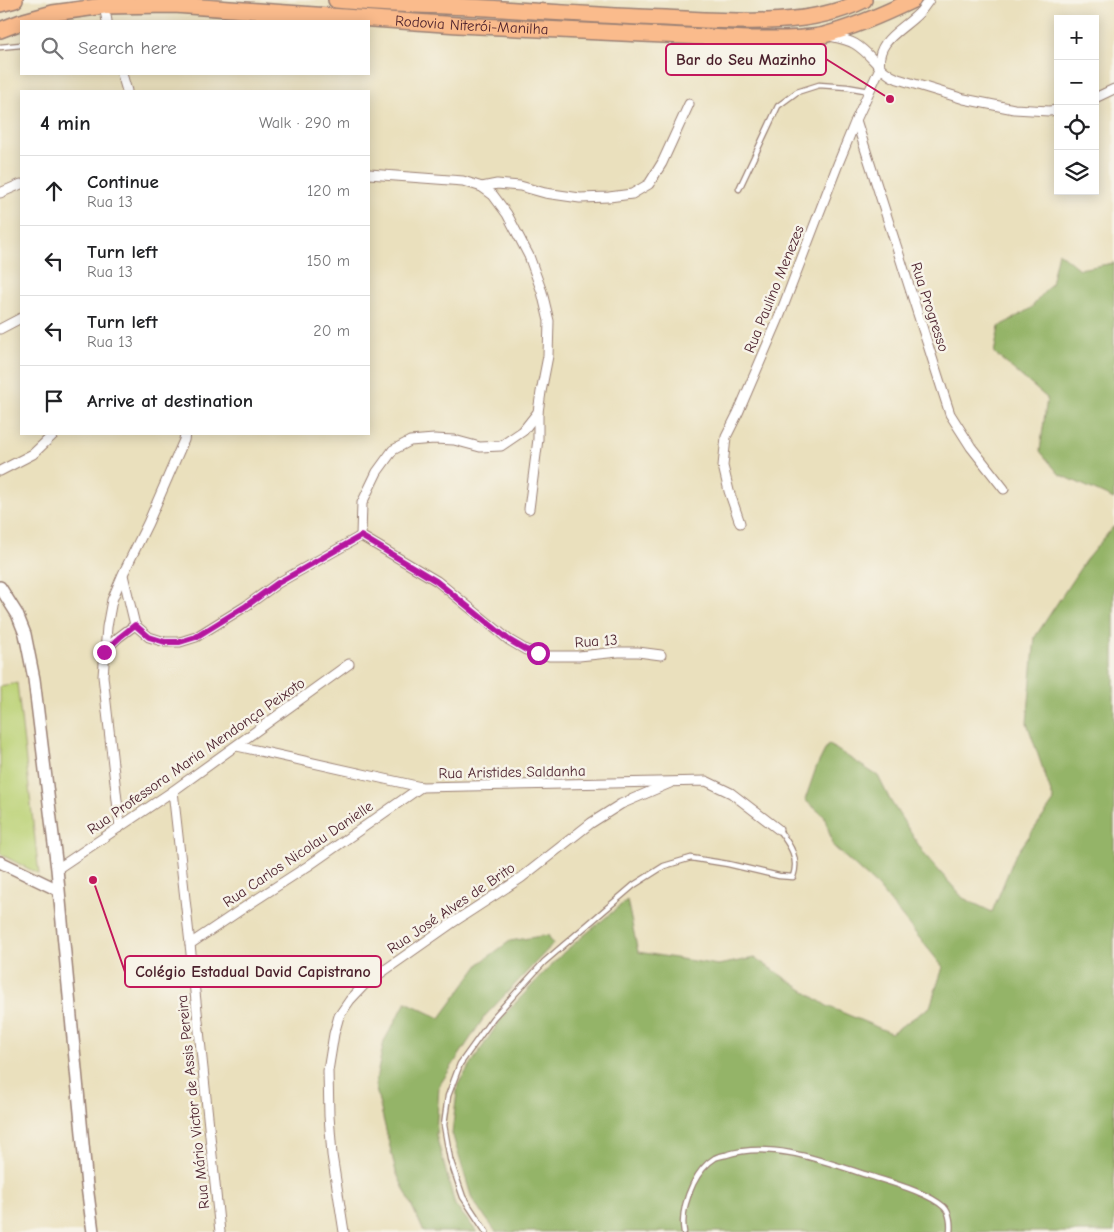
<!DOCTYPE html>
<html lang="en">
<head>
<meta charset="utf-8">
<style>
  body { margin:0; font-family:"Comic Neue",sans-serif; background:#f6f6f6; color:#202124 }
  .controls { position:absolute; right:15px; top:15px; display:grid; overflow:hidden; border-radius:0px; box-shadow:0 2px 12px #0003 }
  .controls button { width:45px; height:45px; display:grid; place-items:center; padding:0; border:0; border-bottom:1px solid #e0e0e0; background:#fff; color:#202124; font:25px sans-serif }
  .stop { position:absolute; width:15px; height:15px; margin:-11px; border:4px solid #b5179e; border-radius:50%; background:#fff }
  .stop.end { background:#b5179e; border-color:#fff; box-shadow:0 1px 5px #0008 }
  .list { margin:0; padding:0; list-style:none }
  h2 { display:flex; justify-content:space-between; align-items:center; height:65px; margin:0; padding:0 20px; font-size:21px }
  h2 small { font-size:16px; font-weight:400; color:#757577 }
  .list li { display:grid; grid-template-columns:32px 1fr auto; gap:15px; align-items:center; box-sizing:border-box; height:70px; padding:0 20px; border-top:1px solid #e0e0e0 }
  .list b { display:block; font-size:19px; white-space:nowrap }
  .list p { margin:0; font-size:16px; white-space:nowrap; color:#757577 }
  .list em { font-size:16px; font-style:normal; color:#757577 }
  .icon { flex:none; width:28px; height:28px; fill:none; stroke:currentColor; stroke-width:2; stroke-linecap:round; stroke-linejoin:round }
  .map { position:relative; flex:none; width:1114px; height:1232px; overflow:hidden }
  .search { position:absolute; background:#fff; box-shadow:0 2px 12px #0003; left:20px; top:20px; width:350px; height:55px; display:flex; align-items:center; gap:12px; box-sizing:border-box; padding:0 18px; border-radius:0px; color:#757577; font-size:19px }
  .panel { position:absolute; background:#fff; box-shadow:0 2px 12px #0003; left:20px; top:90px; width:350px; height:345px; border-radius:0px }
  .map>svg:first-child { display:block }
  .green { fill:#bbd276; stroke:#827850 }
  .forest { fill:#94b467; stroke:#6f6a49 }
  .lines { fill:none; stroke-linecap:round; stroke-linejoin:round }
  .service-casing { stroke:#9a8074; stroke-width:7 }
  .minor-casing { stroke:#9a8074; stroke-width:11 }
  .tertiary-casing { stroke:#9a8074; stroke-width:14 }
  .trunk-casing { stroke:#9a8074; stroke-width:18 }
  .service { stroke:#fff; stroke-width:4.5 }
  .minor { stroke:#fff; stroke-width:9 }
  .tertiary { stroke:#fff; stroke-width:11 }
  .trunk { stroke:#fabb8c; stroke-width:15 }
  .route { stroke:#b5179e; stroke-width:6 }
  .labels { text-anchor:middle; stroke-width:5; stroke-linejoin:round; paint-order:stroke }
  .street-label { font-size:15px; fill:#4a1f2b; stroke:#f7f3e8 }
  .leader { fill:none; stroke:#c2185b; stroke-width:2 }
  .callout-dot { fill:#c2185b; stroke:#f7f3e8; stroke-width:2 }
  .callout { fill:#f7f3e8; stroke:#c2185b; stroke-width:2 }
  .callout-label { font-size:16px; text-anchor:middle; font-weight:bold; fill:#4a1f2b }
</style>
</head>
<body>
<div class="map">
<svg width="1114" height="1232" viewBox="0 0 1114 1232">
  <rect width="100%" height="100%" fill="#f7f3e8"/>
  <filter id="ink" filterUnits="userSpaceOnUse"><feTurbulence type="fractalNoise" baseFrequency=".02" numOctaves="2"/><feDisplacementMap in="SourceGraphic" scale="10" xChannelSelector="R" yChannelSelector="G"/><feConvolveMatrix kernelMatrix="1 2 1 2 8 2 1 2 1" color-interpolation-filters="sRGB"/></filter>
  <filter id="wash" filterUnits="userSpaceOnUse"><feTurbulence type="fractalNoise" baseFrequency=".0096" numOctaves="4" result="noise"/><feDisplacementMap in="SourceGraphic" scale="20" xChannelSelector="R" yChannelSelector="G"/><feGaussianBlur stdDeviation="1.12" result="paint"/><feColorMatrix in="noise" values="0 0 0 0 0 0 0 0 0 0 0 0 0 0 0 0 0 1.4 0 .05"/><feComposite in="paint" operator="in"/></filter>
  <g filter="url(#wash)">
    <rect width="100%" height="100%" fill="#eae0bd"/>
    <!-- green -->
    <path class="green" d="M17,683L39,874L0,854V686Z"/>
    <!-- forest -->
    <g class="forest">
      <path d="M1058,252L1079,269L1114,263V499L1059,474L1040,451L1047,398L994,353L999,327L1031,308L1051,284Z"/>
      <path d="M1114,526V1232H496L472,1199L452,1133L458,1084L503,1016L564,952L627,900L638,952L718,965L755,958L827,1006L891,1033L930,1007L943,967L878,887L834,847L824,816L805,800L816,768L828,744L878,776L890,800L925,855L963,898L992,912L1015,856L1054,801L1027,723L1035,637L1085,561Z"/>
      <path d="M548,935L553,944L485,1016L439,1086L436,1135L455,1205L477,1232H424L396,1172L375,1085L384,1041L406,1002L440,1018L480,963L510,941Z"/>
    </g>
  </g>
  <g filter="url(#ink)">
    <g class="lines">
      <defs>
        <g id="service">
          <path d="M0,47L21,45"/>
          <path d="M739,189L778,106L797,92L819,85L847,87L870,91"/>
          <path d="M486,1232L463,1197L450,1159L444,1125L448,1096L460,1064L493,1018L544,962L634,885L664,866L691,858L728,864L779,876L793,877C800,857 789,844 778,829"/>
          <path d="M684,1232C681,1216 686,1199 693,1184C698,1174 705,1164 715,1158C718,1156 722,1156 726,1155C772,1140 826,1162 870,1176C892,1183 927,1192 944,1207C950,1213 951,1224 950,1232"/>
        </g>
        <g id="minor">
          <path d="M104,6L107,21"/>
          <path d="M829,36C838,38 848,40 855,44C872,54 879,72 898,79L964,99L1014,109L1049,111L1058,110"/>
          <path d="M880,68C875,40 903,30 919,13C923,9 926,4 929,0"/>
          <path d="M122,74L127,91"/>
          <path d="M1095,98L1114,89"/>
          <path d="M856,120L950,414L971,447L1004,489"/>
          <path d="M482,187L497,184L520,186L545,193L580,198L609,197L632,194L649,184L662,163L689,104"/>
          <path d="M0,193L21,184"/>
          <path d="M0,329L21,318"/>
          <path d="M0,471L33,454L54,434"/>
          <path d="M529,509L538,439V412"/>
          <path d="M740,523L729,491L723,466L726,437L738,413L778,320L838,164L856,120L880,68"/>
          <path d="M361,536L362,503L377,472L393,450L410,441L434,439L454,440L480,447L501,446L523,431L538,412L541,392L548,356L549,321L542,292L529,256L507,214L493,195L482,187L463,181L369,174"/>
          <path d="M361,536L437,581L509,640L526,650L549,656H579L618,652H638L661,655"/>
          <path d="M123,575L135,625"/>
          <path d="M104,651L119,637L135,625L149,637L165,642H180L196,637L246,606L278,583L361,536"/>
          <path d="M237,746L421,787L706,781L731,793L778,829"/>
          <path d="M173,791L190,944L220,1232"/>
          <path d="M120,827L103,676L107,627L112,600L123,574L148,523L184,440L185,434"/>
          <path d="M57,869L173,791L349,664"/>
          <path d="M190,944L251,903L308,866L421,787"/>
          <path d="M344,1232L332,1155L329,1116L328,1071L334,1034L339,1016L350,1000L365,984L452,923L521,878L591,823L621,804L670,783"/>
        </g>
        <g id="tertiary">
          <path d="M0,587L17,614L25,634L34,679L57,869L87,1186L93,1232"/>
          <path d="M0,862L58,890"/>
        </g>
        <g id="trunk">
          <path d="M336,0C387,5 437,5 488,8C547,12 607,16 666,18C728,21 808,29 864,0"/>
          <path d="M0,4L15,0"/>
          <path id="s1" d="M24,21L53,13L104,6L174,5L458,25L747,39C772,39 799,40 824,35C855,27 884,14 913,0"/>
          <path d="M0,30L21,22"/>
        </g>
      </defs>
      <!-- service casing -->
      <use href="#service" class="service-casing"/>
      <!-- minor casing -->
      <use href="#minor" class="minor-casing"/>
      <!-- tertiary casing -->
      <use href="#tertiary" class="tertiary-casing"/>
      <!-- trunk casing -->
      <use href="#trunk" class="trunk-casing"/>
      <!-- service -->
      <use href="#service" class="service"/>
      <!-- minor -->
      <use href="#minor" class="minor"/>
      <!-- tertiary -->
      <use href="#tertiary" class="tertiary"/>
      <!-- trunk -->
      <use href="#trunk" class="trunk"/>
    </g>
  </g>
  <g class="lines" filter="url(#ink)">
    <!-- route -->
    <path class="route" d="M104,652L120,637L135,625L149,637L165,642H180L196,637L246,606L278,583L361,536L436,581L509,640L526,650L538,653"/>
  </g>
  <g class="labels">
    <!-- street labels -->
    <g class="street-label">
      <text dy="5" stroke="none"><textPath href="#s1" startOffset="450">Rodovia Niterói-Manilha</textPath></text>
      <text transform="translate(774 289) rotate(-68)" y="5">Rua Paulino Menezes</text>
      <text transform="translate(930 307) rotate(72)" y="5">Rua Progresso</text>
      <text transform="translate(596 641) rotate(-4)" y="5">Rua 13</text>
      <text transform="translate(196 756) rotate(-35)" y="5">Rua Professora Maria Mendonça Peixoto</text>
      <text transform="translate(512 772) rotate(-1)" y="5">Rua Aristides Saldanha</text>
      <text transform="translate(298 854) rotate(-34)" y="5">Rua Carlos Nicolau Danielle</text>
      <text transform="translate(451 908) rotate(-34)" y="5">Rua José Alves de Brito</text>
      <text transform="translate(193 1102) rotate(-96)" y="5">Rua Mário Victor de Assis Pereira</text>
    </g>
  </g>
  <!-- callouts -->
  <path class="leader" d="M890 99L826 59M93 880L125 972"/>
  <g class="callout-dot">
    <circle cx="890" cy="99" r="5"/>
    <circle cx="93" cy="880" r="5"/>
  </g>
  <g class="callout">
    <rect x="666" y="44" width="160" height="31" rx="5"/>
    <rect x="125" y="956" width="256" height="31" rx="5"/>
  </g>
  <g class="callout-label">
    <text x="746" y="65">Bar do Seu Mazinho</text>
    <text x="253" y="977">Colégio Estadual David Capistrano</text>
  </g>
</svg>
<div class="controls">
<button>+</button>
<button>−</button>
<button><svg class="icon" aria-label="locate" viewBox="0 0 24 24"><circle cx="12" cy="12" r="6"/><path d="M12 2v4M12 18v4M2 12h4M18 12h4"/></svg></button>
<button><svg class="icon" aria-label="layers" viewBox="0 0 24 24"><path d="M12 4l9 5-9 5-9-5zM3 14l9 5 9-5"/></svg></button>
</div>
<div class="stop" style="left:538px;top:653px"></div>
<div class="stop end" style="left:104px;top:652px"></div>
<div class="search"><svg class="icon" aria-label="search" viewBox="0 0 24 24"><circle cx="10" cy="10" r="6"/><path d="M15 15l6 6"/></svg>Search here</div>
<section class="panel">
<h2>4 min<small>Walk · 290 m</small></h2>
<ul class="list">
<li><svg class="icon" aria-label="ahead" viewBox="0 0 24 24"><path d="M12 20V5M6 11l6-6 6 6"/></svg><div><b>Continue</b><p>Rua 13</p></div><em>120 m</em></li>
<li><svg class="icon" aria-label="left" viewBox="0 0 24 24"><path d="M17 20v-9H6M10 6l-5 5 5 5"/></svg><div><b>Turn left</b><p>Rua 13</p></div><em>150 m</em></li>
<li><svg class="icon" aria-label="left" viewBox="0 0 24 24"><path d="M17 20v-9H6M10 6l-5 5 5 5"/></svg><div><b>Turn left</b><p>Rua 13</p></div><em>20 m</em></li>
<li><svg class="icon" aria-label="arrive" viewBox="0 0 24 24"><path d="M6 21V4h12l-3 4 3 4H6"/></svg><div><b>Arrive at destination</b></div></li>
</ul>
</section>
</div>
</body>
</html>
